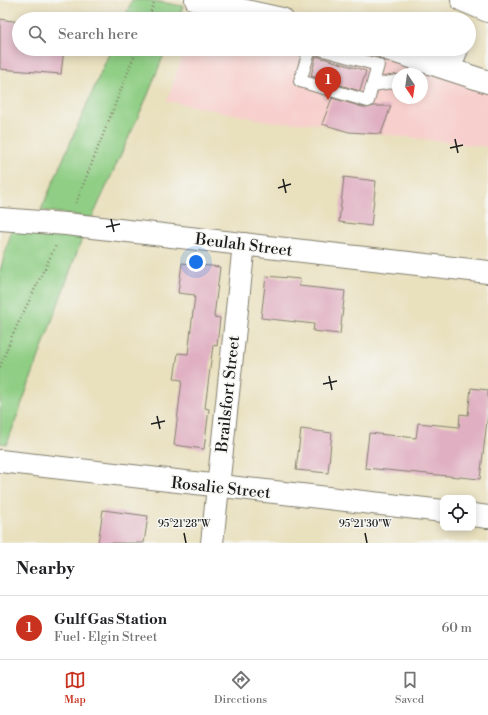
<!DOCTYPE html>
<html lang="en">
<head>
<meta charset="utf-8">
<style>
  body { margin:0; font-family:"Libre Bodoni",serif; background:#f2f2f2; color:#202124 }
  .controls { position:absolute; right:12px; bottom:12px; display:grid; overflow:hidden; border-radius:8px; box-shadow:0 2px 10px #0003 }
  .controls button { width:36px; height:36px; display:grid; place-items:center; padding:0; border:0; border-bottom:1px solid #e0e0e0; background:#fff; color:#202124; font:20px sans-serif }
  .compass { position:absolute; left:392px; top:68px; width:36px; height:36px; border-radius:50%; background:#fff; box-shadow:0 2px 10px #0003; rotate:167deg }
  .you { position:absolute; left:196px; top:262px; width:14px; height:14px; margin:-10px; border:3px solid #fff; border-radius:50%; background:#1a73e8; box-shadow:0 0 0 6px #1a73e833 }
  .badge { display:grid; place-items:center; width:26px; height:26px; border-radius:50%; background:#c8321e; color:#fff; font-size:13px; font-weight:700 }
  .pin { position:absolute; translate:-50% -33px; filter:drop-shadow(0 1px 2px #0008) }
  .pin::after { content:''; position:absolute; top:21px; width:14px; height:12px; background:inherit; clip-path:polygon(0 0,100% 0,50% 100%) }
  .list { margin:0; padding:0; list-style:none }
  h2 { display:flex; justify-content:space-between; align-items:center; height:52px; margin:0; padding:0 16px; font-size:17px }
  h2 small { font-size:13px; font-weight:400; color:#757577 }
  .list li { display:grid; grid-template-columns:26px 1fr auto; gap:12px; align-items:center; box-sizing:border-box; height:64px; padding:0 16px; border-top:1px solid #e0e0e0 }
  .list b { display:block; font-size:15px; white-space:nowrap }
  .list p { margin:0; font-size:13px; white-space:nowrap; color:#757577 }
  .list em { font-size:13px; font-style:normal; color:#757577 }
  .icon { flex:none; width:22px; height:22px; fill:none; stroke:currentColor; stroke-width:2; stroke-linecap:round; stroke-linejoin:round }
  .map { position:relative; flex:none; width:488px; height:543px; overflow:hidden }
  .search { position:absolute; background:#fff; box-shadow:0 2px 10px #0003; left:12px; right:12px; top:12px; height:44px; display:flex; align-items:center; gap:10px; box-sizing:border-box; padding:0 14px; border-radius:22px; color:#757577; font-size:15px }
  .sheet { height:116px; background:#fff }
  nav { display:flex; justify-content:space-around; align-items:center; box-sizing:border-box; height:56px; border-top:1px solid #e0e0e0; background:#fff; font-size:11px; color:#757577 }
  nav a { display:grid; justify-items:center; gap:2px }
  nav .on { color:#c8321e }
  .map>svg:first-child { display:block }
  .built { fill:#f7d0cd; fill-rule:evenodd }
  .green { fill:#8fce84; stroke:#567550 }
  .building { fill:#e0b0c2 }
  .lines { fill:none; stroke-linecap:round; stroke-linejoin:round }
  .service-casing { stroke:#827e6d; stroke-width:14 }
  .minor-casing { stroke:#827e6d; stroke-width:24 }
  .primary-casing { stroke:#827e6d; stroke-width:24 }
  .path { stroke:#827e6d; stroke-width:2.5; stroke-dasharray:1 3; stroke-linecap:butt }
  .service { stroke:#fff; stroke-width:12 }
  .minor { stroke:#fff; stroke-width:22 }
  .primary { stroke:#fff; stroke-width:22 }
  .ticks { fill:none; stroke:#1c1c1c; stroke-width:1.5 }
  .labels { text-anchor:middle; stroke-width:3; stroke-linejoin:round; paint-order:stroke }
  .street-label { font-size:16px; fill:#1c1c1c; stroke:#f6f6f2 }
  .ticks-label { font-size:10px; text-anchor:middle; fill:#1c1c1c; stroke:#f6f6f2; stroke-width:3; stroke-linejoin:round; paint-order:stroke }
</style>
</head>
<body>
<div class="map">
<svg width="488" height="543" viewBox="0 0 488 543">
  <rect width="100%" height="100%" fill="#f6f6f2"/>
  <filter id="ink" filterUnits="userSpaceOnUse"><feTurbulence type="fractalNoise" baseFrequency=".025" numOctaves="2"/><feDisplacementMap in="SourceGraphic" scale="8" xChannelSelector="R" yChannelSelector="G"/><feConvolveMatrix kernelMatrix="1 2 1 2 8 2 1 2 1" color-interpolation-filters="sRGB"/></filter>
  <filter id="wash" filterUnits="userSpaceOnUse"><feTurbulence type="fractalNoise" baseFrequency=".012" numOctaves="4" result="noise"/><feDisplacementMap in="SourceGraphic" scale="16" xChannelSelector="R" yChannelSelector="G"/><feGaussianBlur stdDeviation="0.9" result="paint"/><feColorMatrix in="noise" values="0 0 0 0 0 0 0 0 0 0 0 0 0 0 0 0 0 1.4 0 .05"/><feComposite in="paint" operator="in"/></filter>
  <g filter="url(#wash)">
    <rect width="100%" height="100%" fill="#e9e0be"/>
    <!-- built -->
    <g class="built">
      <path d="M198,12L234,19H195Z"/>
      <path d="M185,49H359L393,59L488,92V147L381,134L349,132L322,124L274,122L167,101ZM398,74H422V98H398Z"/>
    </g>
    <!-- green -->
    <g class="green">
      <path d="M132,0H147L183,6L178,19H124Z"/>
      <path d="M111,49H166L147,97L92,218L41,210Z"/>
      <path d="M13,226L84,233L7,444L0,443V271Z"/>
    </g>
    <g id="blocks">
      <!-- building -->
      <g class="building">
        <path d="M0,19L19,22V49H64L61,74L0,69Z"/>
        <path d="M316,56L366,71L360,91L311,76Z"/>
        <path d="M332,98L366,108L374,106H391L381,134L349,132L322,124Z"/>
        <path d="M344,177L376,181L371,226L339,222Z"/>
        <path d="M182,263L220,267L214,317L220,318L217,346L213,345L205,408L209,409L204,449L174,445L182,380L174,379L178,353L188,354L195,295L178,293Z"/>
        <path d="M266,276L300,279L299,286L345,291L340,334L313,331L314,324L261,318Z"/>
        <path d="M471,388L488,390V413L480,479L365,468L369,433L416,438L418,423L459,427L460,414L468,415Z"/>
        <path d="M301,429L332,433L328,473L296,470Z"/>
        <path d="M103,510L148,516L144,543H98Z"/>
      </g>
    </g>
  </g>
  <g filter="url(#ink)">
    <use href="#blocks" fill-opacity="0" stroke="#827e6d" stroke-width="1"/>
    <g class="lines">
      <defs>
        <g id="service">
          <path d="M310,49L300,81L368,101L378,65L320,49"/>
          <path d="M415,74L420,60"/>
          <path d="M373,85L398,81"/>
        </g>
        <g id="minor">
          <path d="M0,219L66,224L488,272"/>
          <path d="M0,461L443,511"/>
          <path d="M473,515L488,517"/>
          <path d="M212,543L244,244"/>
        </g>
        <g id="primary">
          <path d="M196,0L282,19"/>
          <path d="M462,0L488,11"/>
          <path d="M387,49L488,82"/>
          <path d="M449,69L457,49"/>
        </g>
      </defs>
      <!-- service casing -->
      <use href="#service" class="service-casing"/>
      <!-- minor casing -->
      <use href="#minor" class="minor-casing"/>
      <!-- primary casing -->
      <use href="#primary" class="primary-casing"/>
      <!-- path -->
      <g class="path">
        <path d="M148,19L155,0"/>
        <path d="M76,203L137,49"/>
        <path d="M0,367L12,336L56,245"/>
      </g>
      <!-- service -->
      <use href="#service" class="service"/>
      <!-- minor -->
      <use href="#minor" class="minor"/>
      <!-- primary -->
      <use href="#primary" class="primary"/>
    </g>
  </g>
  <!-- ticks -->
  <path class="ticks" d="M455,139L458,153M450,148L463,145M283,179L286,193M278,188L291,184M111,219L114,232M106,227L120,224M329,376L332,390M323,384L337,381M157,416L160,429M151,424L165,421M184,533L186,543M365,533L367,543"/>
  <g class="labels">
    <!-- street labels -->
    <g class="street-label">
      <text transform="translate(244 244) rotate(7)" y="6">Beulah Street</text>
      <text transform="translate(227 394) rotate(-84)" y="6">Brailsfort Street</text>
      <text transform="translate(221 487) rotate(6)" y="6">Rosalie Street</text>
    </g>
  </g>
  <g class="ticks-label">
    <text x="184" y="527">95°21'28"W</text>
    <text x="365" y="527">95°21'30"W</text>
  </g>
</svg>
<div class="controls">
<button><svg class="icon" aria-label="locate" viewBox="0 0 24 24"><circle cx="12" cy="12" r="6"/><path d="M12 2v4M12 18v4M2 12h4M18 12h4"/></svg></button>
</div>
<svg class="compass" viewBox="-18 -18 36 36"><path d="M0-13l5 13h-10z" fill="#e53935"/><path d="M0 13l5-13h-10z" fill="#757577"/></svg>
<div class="you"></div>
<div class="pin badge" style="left:328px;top:100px">1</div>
<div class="search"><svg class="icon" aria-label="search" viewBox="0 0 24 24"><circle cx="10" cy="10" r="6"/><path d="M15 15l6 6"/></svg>Search here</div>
</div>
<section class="sheet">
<h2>Nearby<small></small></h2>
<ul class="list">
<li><span class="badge">1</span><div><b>Gulf Gas Station</b><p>Fuel · Elgin Street</p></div><em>60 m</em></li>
</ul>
</section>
<nav>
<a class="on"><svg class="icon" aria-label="map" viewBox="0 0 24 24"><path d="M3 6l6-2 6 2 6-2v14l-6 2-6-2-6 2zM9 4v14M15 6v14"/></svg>Map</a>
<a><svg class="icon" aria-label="directions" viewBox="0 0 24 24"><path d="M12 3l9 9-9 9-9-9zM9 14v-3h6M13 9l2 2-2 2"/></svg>Directions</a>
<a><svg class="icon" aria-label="saved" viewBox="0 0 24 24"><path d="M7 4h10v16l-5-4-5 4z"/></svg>Saved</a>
</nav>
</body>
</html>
